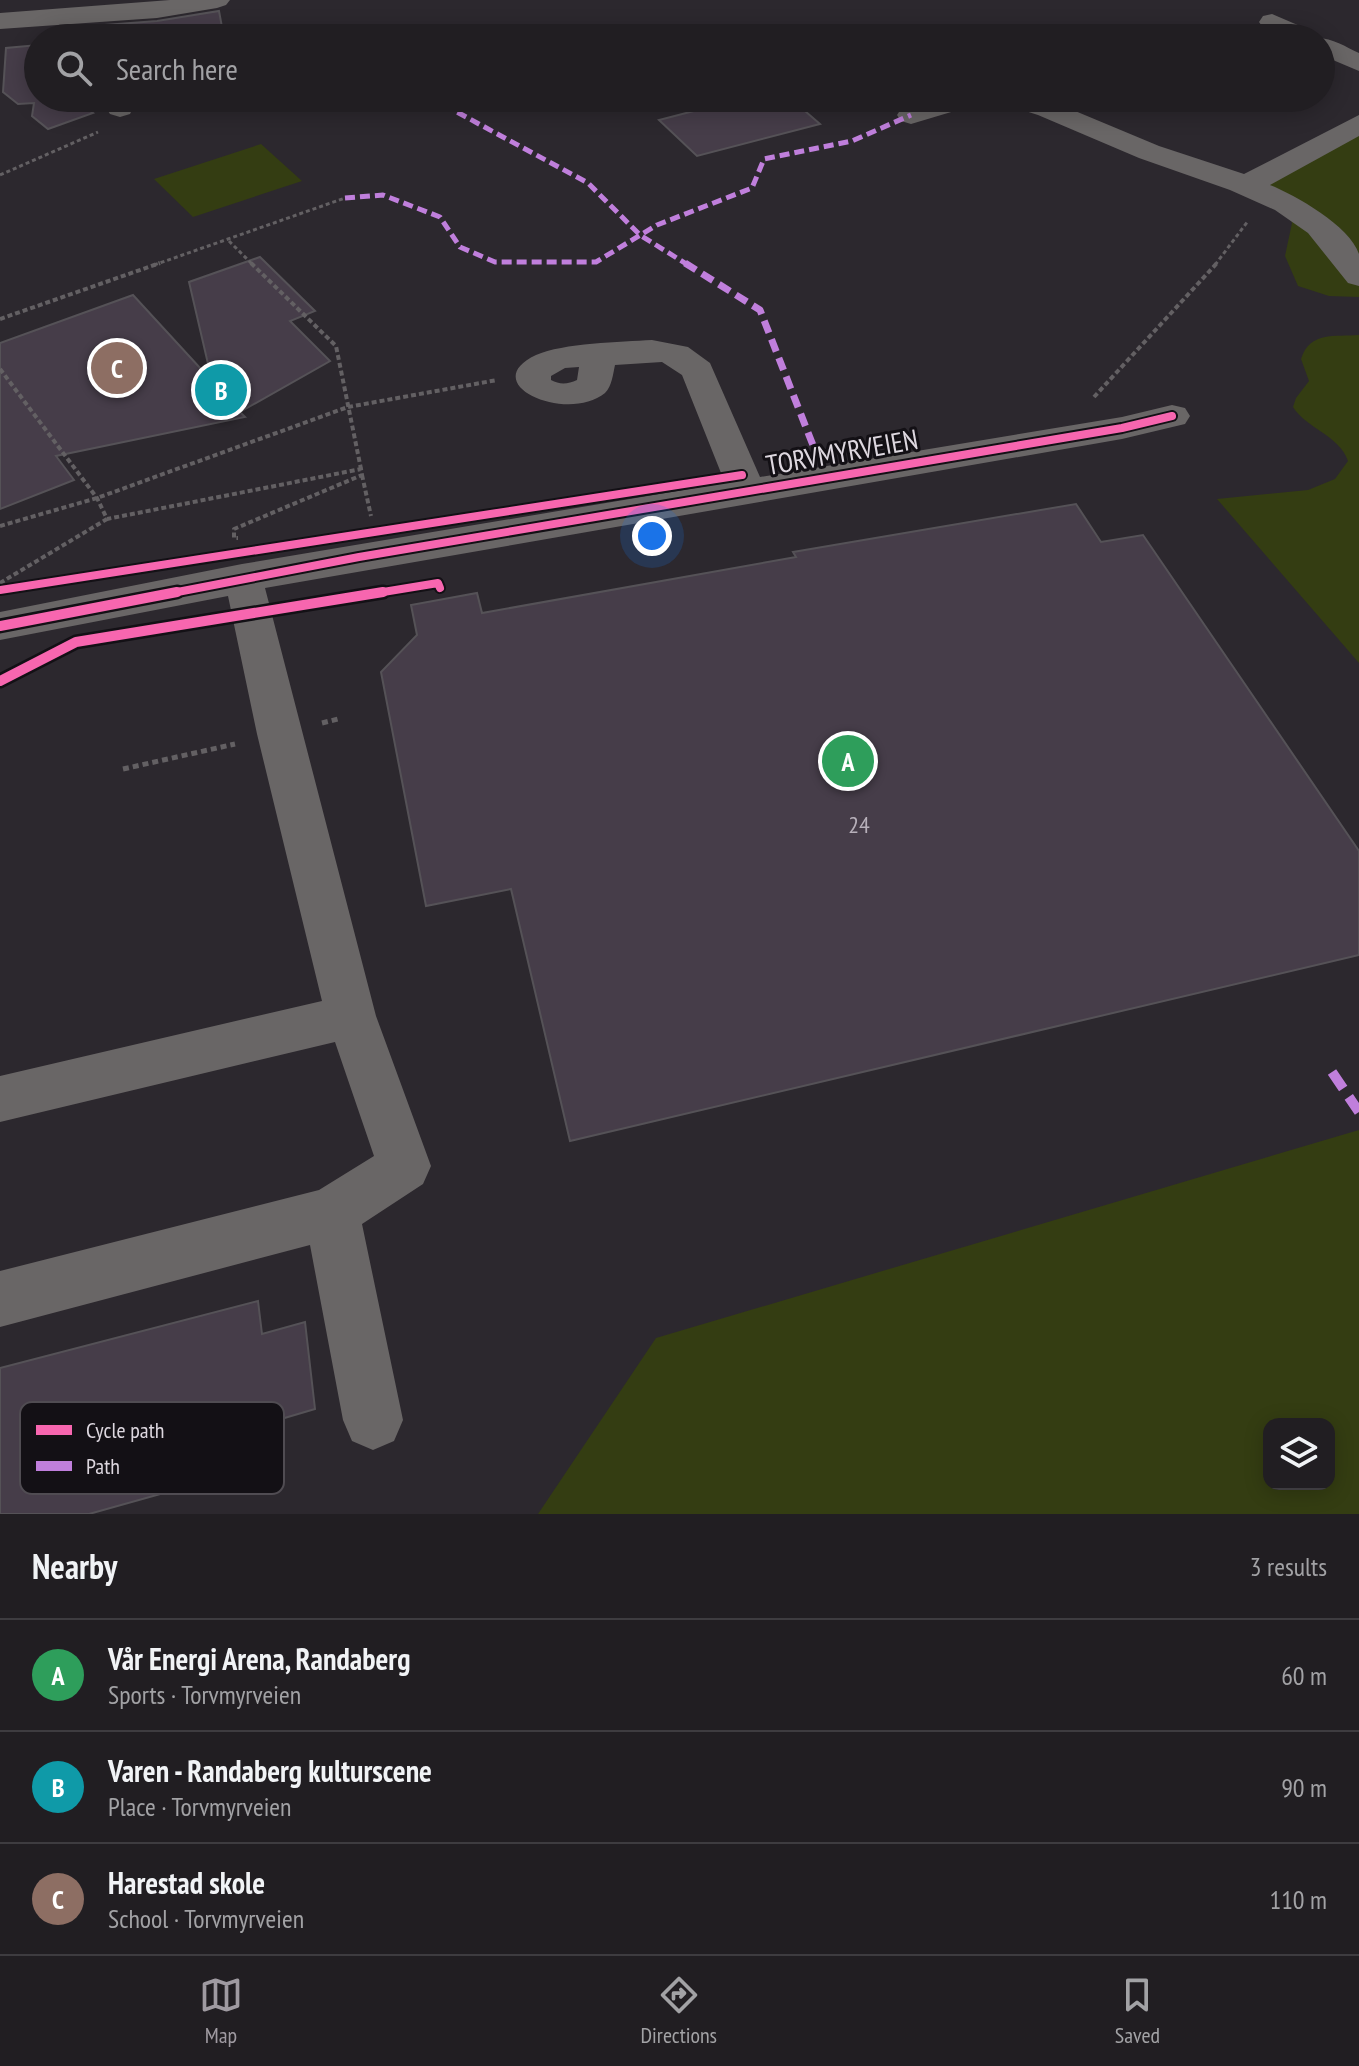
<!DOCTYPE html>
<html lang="en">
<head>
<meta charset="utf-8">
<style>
  body { margin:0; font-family:"PT Sans Narrow",sans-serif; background:#29272a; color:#f1f3f6 }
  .controls { position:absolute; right:24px; bottom:24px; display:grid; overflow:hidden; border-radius:16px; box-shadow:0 4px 20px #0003 }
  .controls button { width:72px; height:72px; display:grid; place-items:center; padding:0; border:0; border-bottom:2px solid #3e3c40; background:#211e22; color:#f1f3f6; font:40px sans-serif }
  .you { position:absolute; left:652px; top:536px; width:28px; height:28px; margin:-20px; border:6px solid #fff; border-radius:50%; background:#1a73e8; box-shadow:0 0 0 12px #1a73e833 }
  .badge { display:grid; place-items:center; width:52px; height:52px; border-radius:50%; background:#9f9aa1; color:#fff; font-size:26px; font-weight:700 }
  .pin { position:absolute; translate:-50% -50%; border:4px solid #fff; box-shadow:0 2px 8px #0006 }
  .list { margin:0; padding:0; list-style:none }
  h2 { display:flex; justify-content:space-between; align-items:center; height:104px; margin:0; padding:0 32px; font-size:34px }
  h2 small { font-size:26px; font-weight:400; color:#a2a2a5 }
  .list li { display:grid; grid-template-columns:52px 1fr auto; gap:24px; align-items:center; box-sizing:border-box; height:112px; padding:0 32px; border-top:2px solid #3e3c40 }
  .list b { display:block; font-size:30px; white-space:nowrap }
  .list p { margin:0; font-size:26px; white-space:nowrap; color:#a2a2a5 }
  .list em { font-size:26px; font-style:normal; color:#a2a2a5 }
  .icon { flex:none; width:44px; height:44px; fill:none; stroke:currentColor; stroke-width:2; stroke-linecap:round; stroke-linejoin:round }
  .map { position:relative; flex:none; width:1359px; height:1514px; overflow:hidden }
  .search { position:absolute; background:#211e22; box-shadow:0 4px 20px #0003; left:24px; right:24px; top:24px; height:88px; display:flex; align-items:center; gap:20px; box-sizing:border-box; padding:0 28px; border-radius:44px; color:#a2a2a5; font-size:30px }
  .sheet { height:440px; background:#211e22 }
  nav { display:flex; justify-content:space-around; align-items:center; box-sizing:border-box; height:112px; border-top:2px solid #3e3c40; background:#211e22; font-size:22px; color:#a2a2a5 }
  nav a { display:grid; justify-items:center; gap:4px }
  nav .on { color:#9f9aa1 }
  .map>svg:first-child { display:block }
  .green { fill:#343d12; fill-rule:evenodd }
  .building { fill:#463d49; stroke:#555257; stroke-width:2 }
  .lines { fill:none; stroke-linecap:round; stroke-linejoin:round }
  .path-far2 { stroke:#636063; stroke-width:3; stroke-dasharray:4 3; stroke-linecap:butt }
  .path-far1 { stroke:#636063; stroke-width:4; stroke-dasharray:5 3; stroke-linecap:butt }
  .path { stroke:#636063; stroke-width:5; stroke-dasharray:6 4; stroke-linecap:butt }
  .minor { fill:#696666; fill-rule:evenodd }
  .quiet-far2 { stroke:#c07fdc; stroke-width:5; stroke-dasharray:10 5; stroke-linecap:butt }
  .quiet-far1 { stroke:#c07fdc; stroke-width:7; stroke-dasharray:13 7; stroke-linecap:butt }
  .quiet { stroke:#c07fdc; stroke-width:10; stroke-dasharray:20 10; stroke-linecap:butt }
  .cycleway-far1-casing { stroke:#131015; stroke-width:12 }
  .cycleway-casing { stroke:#131015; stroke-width:15 }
  .cycleway-far1 { stroke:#f766af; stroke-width:8 }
  .cycleway { stroke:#f766af; stroke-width:10 }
  .labels { text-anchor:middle; stroke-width:6; stroke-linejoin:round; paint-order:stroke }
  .number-label { font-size:24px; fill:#b7b0ba }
  .street-label { font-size:28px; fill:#ddd7df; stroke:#131015 }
  .key { fill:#131015; stroke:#504c52; stroke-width:2 }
  .key-label { font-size:22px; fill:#ddd7df }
</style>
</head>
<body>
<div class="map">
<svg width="1359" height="1514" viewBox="0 0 1359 1514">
  <rect width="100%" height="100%" fill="#2c282e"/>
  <!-- green -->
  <g class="green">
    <path d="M1359,119V297L1329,296L1298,286L1285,256L1292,223L1283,198L1255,172Z"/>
    <path d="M261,144L302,181L193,217L154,179Z"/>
    <path d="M1359,335V663L1217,499L1308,490L1335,479L1348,461C1339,435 1307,429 1293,407L1296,398L1309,381L1301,359C1310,331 1334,337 1359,335Z"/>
    <path d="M1359,1130V1514H538L656,1338ZM1269,1424H1329V1484H1269Z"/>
  </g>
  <!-- building -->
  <g class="building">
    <path d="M219,11L224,38H92V26L157,21Z"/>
    <path d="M38,45V98H73L93,113L48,129L32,116L34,103L18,104L3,92L6,48Z"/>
    <path d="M744,98H790L820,124L697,156L659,120Z"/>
    <path d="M260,257L315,311L290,321L330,361L240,412L245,417L56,456L74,480L0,509V343L133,295L212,381L189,282Z"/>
    <path d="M1076,504L1101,542L1143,535L1359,851V955L570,1141L511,889L426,906L381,672L417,635L411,605L477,593L482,613L796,557L793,552Z"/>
    <path d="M258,1301L262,1334L305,1322L315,1409L271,1422L275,1462L89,1514H0V1368Z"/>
  </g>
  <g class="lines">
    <!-- path-far2 -->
    <g class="path-far2">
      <path d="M0,175L98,132"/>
      <path d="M229,241L253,265"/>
      <path d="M154,265L345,198"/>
      <path d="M1215,265L1248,221"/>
    </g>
    <!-- path-far1 -->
    <g class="path-far1">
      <path d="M251,263L336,346L361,469"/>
      <path d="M0,319L160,263"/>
      <path d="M0,369L97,498L107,519L361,469L362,475L234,529V538H238"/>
      <path d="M1094,397L1217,263"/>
      <path d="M362,475L371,516"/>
      <path d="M0,526L97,498L348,407L497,380"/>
      <path d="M0,583L107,519"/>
    </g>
    <!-- path -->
    <g class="path">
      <path d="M322,723L338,719"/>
      <path d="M123,769L235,744"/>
    </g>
    <!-- minor -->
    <g class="minor">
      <path d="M170,0H230L226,5L217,8L157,18L0,29V13Z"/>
      <path d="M1272,14L1314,32L1318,38C1332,38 1346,47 1359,53V71L1321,55V38C1300,38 1272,42 1259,22L1263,16Z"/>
      <path d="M110,98H138L130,114L120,117L110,114L106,108Z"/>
      <path d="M938,98H982L978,104L911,124L901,121L897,115L901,109Z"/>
      <path d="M999,98H1044L1159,146L1244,174L1359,115V136L1270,185C1295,195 1350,226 1359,254C1359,262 1359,277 1359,286L1348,283L1308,233L1275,210L1230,190L1139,158L1038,115L1003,104Z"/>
      <path d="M652,340L688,347L710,363L760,477L1122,417L1172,405L1185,408L1190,416L1185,424L1122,439L265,588L376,1016L431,1166L423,1184L362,1224L403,1420L394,1441L373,1450L352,1441L343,1420L310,1245L0,1327V1271L319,1190L374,1156L335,1042L0,1122V1076L322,1001L257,734L228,596L0,640V612L242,564L725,483L682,375L662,362L615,365C613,374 612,386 605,393C567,424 475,384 536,355C563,343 621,342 652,340ZM579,367L577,380C568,384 560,385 551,380V376L565,368Z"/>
    </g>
    <!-- quiet-far2 -->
    <g class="quiet-far2">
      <path d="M403,38L411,33"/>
      <path d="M431,98L588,183L640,235L688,265"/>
      <path d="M345,198L383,195L440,217L460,247L495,262H596L657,225L752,188L764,159L852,141L911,115"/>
    </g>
    <!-- quiet-far1 -->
    <path class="quiet-far1" d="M685,263L760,310L818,458"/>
    <!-- quiet -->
    <path class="quiet" d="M1332,1072L1359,1112"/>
    <defs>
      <g id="cycleway-far1">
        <path d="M0,590L742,475"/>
        <path d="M167,594L359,557L1122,428L1172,416"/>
        <path d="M371,594L438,583L440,588"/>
      </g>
      <g id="cycleway">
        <path d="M0,626L177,592"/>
        <path d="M0,681L76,642L383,592"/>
      </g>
    </defs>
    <!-- cycleway-far1 casing -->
    <use href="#cycleway-far1" class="cycleway-far1-casing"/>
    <!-- cycleway casing -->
    <use href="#cycleway" class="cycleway-casing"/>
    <!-- cycleway-far1 -->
    <use href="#cycleway-far1" class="cycleway-far1"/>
    <!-- cycleway -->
    <use href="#cycleway" class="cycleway"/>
  </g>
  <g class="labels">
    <!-- number labels -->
    <g class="number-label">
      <text x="859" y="833">24</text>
    </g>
    <!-- street labels -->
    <g class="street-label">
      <text transform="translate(842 452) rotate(-10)" y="10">TORVMYRVEIEN</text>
    </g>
  </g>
  <!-- legend -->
  <rect x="20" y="1402" width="264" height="92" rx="12" class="key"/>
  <rect x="36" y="1425" width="36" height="10" fill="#f766af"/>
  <rect x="36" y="1461" width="36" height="10" fill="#c07fdc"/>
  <g class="key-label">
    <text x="86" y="1438">Cycle path</text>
    <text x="86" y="1474">Path</text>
  </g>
</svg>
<div class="controls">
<button><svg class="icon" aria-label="layers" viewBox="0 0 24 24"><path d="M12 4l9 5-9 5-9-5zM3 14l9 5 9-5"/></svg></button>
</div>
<div class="you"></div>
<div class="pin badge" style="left:848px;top:761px;background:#2e9e5b">A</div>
<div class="pin badge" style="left:221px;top:390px;background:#0f9aa8">B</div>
<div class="pin badge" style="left:117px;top:368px;background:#8d6e63">C</div>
<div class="search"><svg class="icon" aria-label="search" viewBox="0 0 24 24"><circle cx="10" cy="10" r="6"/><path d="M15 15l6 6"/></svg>Search here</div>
</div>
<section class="sheet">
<h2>Nearby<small>3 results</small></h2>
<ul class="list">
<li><span class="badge" style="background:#2e9e5b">A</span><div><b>Vår Energi Arena, Randaberg</b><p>Sports · Torvmyrveien</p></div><em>60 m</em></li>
<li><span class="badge" style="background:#0f9aa8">B</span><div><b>Varen - Randaberg kulturscene</b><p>Place · Torvmyrveien</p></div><em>90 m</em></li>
<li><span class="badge" style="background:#8d6e63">C</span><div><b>Harestad skole</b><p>School · Torvmyrveien</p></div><em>110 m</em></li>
</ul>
</section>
<nav>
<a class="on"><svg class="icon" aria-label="map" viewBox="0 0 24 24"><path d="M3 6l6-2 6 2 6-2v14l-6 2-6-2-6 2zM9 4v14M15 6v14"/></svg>Map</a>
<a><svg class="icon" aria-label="directions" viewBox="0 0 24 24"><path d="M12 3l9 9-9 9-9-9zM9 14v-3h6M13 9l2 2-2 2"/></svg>Directions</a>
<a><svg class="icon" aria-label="saved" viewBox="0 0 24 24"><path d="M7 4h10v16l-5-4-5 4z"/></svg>Saved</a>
</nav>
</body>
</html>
